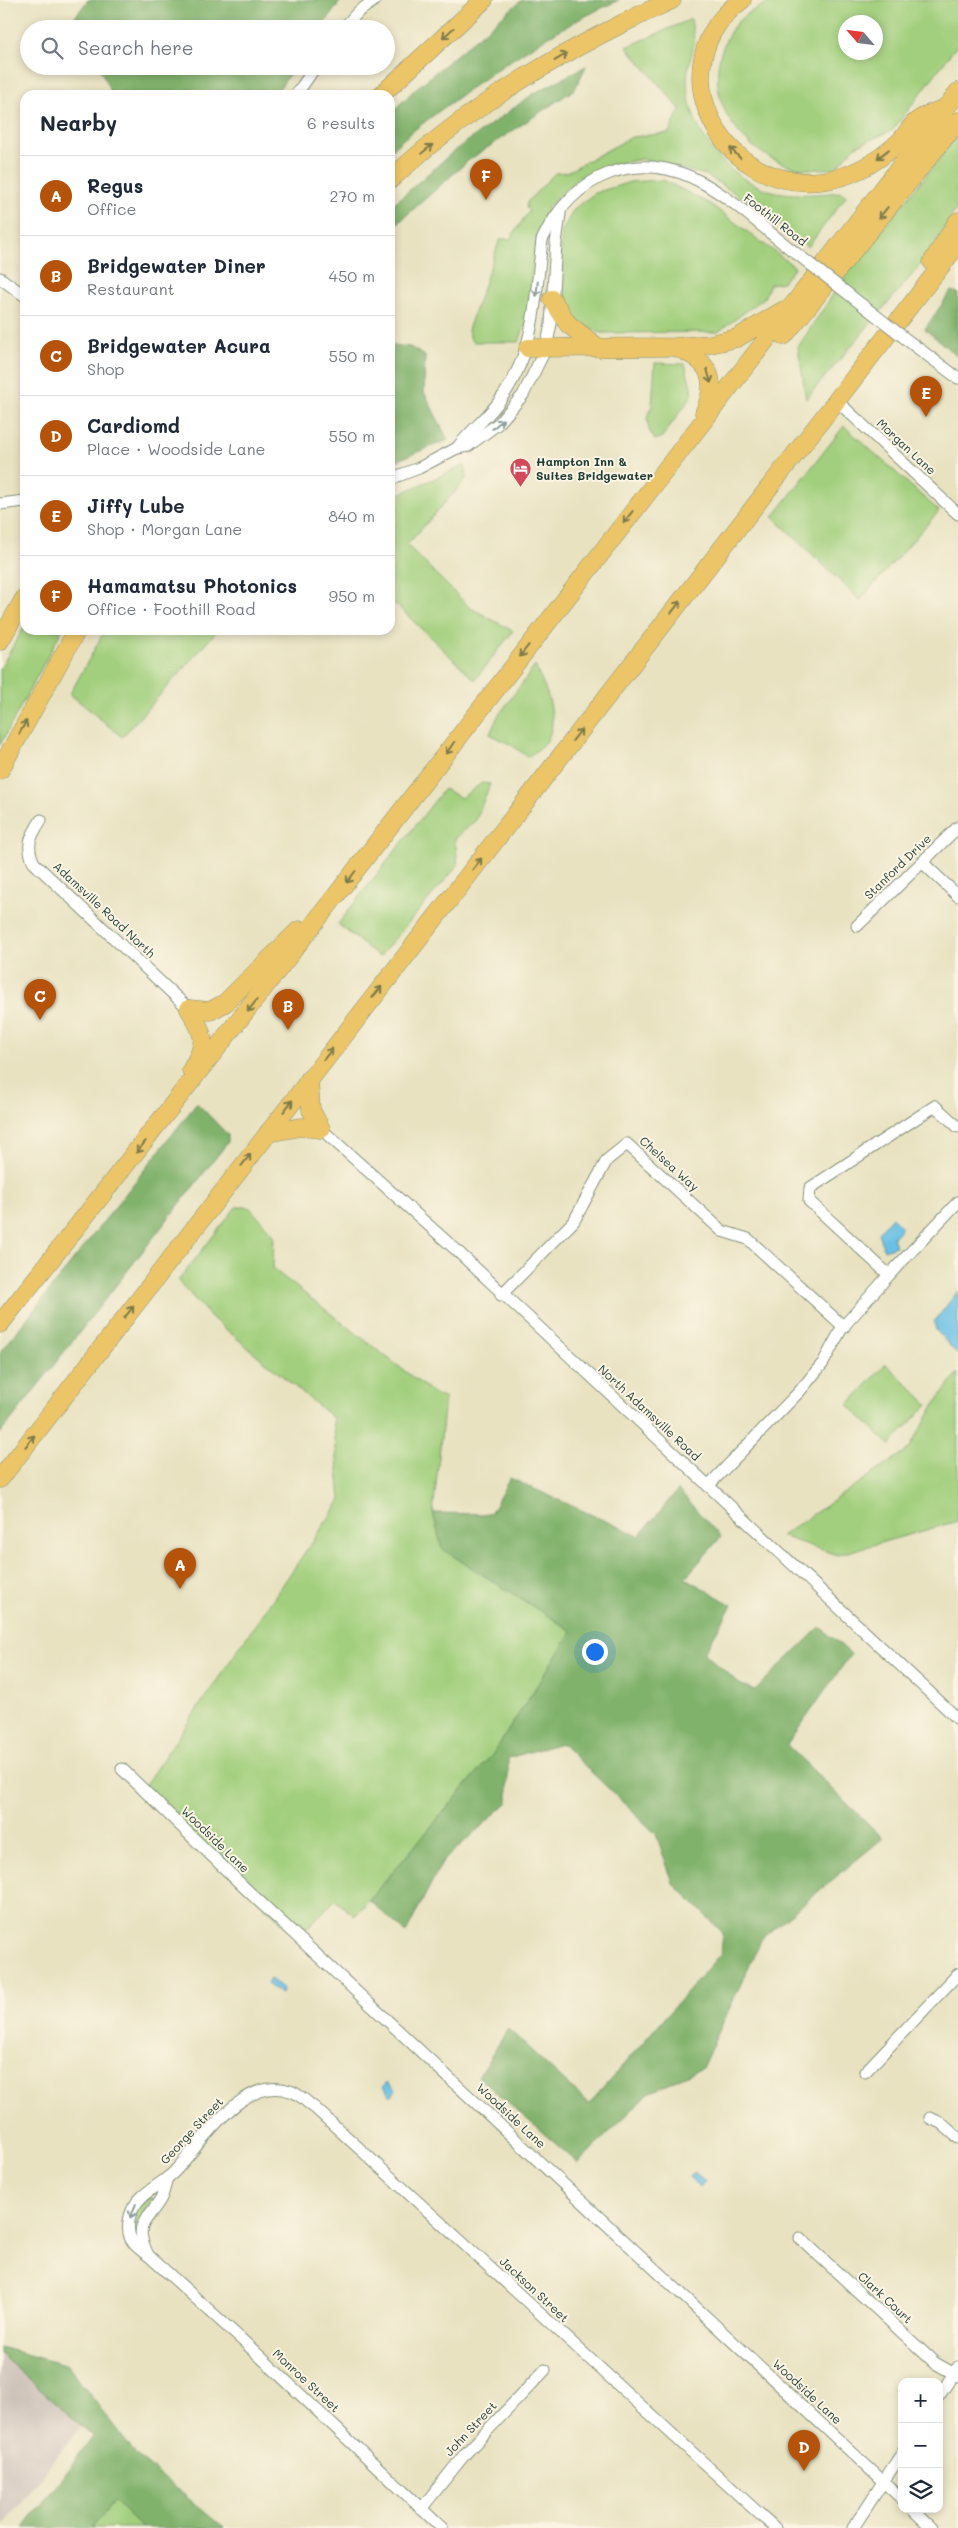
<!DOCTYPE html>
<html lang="en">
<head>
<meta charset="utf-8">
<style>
  body { margin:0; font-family:Mali,sans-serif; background:#f6f6f7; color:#1f2937 }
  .controls { position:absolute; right:15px; bottom:15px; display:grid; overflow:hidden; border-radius:10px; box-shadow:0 2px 8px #0003 }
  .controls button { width:45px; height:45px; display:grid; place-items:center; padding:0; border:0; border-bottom:1px solid #e0e1e3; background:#fff; color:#1f2937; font:25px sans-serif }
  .compass { position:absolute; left:838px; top:15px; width:45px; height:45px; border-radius:50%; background:#fff; box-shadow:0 2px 8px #0003; rotate:298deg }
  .you { position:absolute; left:594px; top:1651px; width:18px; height:18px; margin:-12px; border:4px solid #fff; border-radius:50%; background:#1a73e8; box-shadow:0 0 0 8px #1a73e833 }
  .badge { display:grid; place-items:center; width:32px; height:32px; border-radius:50%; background:#b45309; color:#fff; font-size:16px; font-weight:700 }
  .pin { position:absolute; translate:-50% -41px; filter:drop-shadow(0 1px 2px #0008) }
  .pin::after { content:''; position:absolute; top:26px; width:18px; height:15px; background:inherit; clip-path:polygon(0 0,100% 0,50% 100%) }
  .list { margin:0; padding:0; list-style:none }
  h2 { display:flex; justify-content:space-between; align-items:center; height:65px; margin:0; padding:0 20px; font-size:21px }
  h2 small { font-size:16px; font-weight:400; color:#747a83 }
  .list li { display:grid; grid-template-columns:32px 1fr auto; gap:15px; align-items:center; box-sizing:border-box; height:80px; padding:0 20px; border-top:1px solid #e0e1e3 }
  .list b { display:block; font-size:19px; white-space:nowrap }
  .list p { margin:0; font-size:16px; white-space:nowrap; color:#747a83 }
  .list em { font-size:16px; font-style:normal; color:#747a83 }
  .icon { flex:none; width:28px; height:28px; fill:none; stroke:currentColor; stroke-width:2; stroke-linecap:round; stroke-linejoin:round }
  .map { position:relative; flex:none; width:958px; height:2528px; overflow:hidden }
  .search { position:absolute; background:#fff; box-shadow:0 2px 8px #0003; left:20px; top:20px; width:375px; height:55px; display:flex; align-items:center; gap:12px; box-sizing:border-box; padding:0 18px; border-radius:28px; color:#747a83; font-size:19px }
  .panel { position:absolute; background:#fff; box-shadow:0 2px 8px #0003; left:20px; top:90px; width:375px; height:545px; border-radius:15px }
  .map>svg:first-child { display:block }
  .industrial { fill:#cec2b9 }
  .green { fill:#a2cf7d; stroke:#608658; fill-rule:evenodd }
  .forest { fill:#81b26c; stroke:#507850 }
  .water { fill:#67c0e4; stroke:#437e8c }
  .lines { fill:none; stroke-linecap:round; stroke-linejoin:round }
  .minor-casing { stroke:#84907a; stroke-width:13 }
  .highway-casing { stroke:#84907a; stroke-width:19 }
  .minor { stroke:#fff; stroke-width:11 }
  .highway { stroke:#ecc569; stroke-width:18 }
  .minor-bridge-casing { stroke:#84907a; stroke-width:13; stroke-linecap:butt }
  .minor-bridge { stroke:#fff; stroke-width:11 }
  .oneway { stroke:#7b7a4c }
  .oneway2 { stroke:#8f9e9a }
  .labels { text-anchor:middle; stroke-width:4; stroke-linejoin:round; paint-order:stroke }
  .street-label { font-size:12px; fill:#1f3d34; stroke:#fcf5e5 }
  .poi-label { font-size:12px; font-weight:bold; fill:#1f3d34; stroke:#fcf5e5; text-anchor:start }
</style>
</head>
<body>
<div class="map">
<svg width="958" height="2528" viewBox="0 0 958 2528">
  <rect width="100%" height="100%" fill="#fcf5e5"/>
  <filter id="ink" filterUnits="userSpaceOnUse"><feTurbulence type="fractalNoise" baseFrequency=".02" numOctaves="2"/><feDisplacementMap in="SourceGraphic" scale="10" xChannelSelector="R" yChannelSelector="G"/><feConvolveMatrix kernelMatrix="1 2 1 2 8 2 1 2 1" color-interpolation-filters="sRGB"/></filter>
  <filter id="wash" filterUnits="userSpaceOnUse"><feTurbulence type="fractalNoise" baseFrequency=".0096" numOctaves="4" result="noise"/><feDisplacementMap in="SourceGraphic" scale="20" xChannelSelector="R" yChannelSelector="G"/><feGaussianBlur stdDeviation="1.12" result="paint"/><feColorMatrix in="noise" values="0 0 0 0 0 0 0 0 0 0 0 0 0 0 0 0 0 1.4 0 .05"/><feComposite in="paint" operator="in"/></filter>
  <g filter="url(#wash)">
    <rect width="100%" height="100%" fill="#e8e2c1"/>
    <!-- industrial -->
    <path class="industrial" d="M0,2354L81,2426L1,2528H0Z"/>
    <!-- green -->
    <g class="green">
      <path d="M773,0H958V44L893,130L856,146L835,169C819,168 806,171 790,166C728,146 695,81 735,25C744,13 761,7 773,0ZM846,22H876V52H846Z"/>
      <path d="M691,19C692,26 694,35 694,42C693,54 687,67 687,80C688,130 726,181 776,192C798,196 820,194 841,192L846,196L808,247L749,202L706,175L642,159L606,166L578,178L548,207L534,251L527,327H524L519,342H475L471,340L468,330L499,242L501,239H510L529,211L526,208L527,202L555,173L567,172L632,137L669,133L680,109L627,47Z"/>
      <path d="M958,135V206L923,262L806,399L798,347L846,275Z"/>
      <path d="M663,180L710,204L795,267L783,282L770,284L764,298L718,332L601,333L583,325L567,309L558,292L562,231L574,209L595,193L630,182Z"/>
      <path d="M655,363L685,364L693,394L662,437L655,440L649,430L647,418L652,406Z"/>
      <path d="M844,426L939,511L860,600L773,517Z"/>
      <path d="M465,465L467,478L407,545L469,607L513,631L475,680L390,599V498Z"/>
      <path d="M25,625V630H62L0,745V669Z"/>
      <path d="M105,630H218L122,737L70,694Z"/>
      <path d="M535,666C545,688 561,717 546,742C542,748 533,752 528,757L513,746L490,734L498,716Z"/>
      <path d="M482,783L490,784L476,820L455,839L458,865L379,957L338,924L444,789L461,798Z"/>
      <path d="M236,1207H249L274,1235L273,1269L433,1393L445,1399L433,1513L442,1549L572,1631L493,1754L355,1916L335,1900L298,1937L140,1792L341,1500L333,1418L211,1317L178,1281Z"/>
      <path d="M886,1364L928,1404L890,1445L848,1405Z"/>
      <path d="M958,1373V1521L837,1555L781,1536L909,1449L936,1402Z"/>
      <path d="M150,2196L152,2199L144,2213L138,2240L132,2227L136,2211Z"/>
      <path d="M114,2500L142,2528H91Z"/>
    </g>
    <!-- forest -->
    <g class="forest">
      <path d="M88,0H341L321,29H81L75,17Z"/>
      <path d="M522,0H619C560,26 504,63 453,101C431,117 409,133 390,151V114L413,91Z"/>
      <path d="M99,66H295L275,95H112Z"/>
      <path d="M586,66L575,89L469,160L390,230V207L454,151L533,94Z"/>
      <path d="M951,291L958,293V357L925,329Z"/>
      <path d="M390,345L410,347L425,356L424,392L448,440L390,463Z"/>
      <path d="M197,1103L228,1135V1142L0,1434V1353Z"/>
      <path d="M510,1478L639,1536L678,1490L721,1537L685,1578L732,1605L704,1653L741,1685L755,1690L820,1627L851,1654L787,1745L883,1838L762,1938L702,2068L649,2093L578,2163L478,2077L508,2029L589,2104L721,1953L723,1933L673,1883L656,1834L561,1743L508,1758V1802L442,1862L406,1933L369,1900L493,1754L572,1631L442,1549L433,1513L490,1514Z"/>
      <path d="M0,2347L68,2366L136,2455L224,2528H142L114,2501L91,2528H24L93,2436L0,2354Z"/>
    </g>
    <!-- water -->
    <g class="water">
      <path d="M892,1217L902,1227L893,1237L896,1246L884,1250L878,1233Z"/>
      <path d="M958,1291V1354H957L936,1330L934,1322Z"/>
      <path d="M270,1979L283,1988L281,1994L267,1984Z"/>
      <path d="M387,2082L396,2090L391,2096L382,2087Z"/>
      <path d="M694,2172L705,2181L700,2187L690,2177Z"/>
    </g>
  </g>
  <g filter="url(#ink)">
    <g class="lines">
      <defs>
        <g id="minor">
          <path d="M343,29L358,12L375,0"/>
          <path d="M296,95L316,66"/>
          <path d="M0,278L25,296"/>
          <path d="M911,343L958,378"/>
          <path d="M836,400L958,514"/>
          <path d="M457,448C469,432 486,419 498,403C536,353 535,300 542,240C572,175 638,146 703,183C735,201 763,228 792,250"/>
          <path d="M390,479L419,468L457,448L468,446L499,423L523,395L546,348L551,324L556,243L560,214"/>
          <path d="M0,504L25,501"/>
          <path d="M41,820C31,836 25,845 34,863L189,1009"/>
          <path d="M923,863L958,896"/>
          <path d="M857,926L958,827"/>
          <path d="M958,1127L935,1106L810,1188L809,1201L889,1275L958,1202"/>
          <path d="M321,1129L454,1248L958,1719"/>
          <path d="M501,1295L574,1221L607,1160L627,1144L722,1231L748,1239L844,1327"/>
          <path d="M708,1486L799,1392L823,1363L842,1328L889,1275"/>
          <path d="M122,1769L247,1890L902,2499"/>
          <path d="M865,2072L958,1974"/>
          <path d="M930,2118L941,2123L958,2138"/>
          <path d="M800,2238L935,2363L958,2376"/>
          <path d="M148,2255C132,2222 147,2223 161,2198C164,2192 165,2184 167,2178"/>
          <path d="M939,2396L958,2367"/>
          <path d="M421,2509L465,2454L545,2370"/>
          <path d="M912,2509L932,2528"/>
          <path d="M442,2528L252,2349L149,2256C132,2245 125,2237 130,2216C136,2193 161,2186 175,2171C201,2144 243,2074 290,2091C299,2093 307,2103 315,2108L775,2528"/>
          <path d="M853,2528L902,2453"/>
        </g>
        <g id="highway">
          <path d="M742,0C655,63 719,192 820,181C850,178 878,162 900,141C906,135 910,126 917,121C924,115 936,112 944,108"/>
          <path d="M381,95L484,0"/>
          <path d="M390,180C471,104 572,45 672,0"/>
          <path d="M932,262L958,221"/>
          <path d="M552,299L568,324L599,348"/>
          <path d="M784,336L958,121"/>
          <path d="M528,348L674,347L711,344L737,338L784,310"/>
          <path d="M677,348C710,361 719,380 704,413"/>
          <path d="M0,641L25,597"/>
          <path d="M0,770L77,630"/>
          <path d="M189,1009L210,1011L225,1003L299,930"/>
          <path d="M189,1009C206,1036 207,1043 191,1070"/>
          <path d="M309,1079L311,1110L321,1129"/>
          <path d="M268,1133L301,1127L321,1129"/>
          <path d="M0,1324C323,916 639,503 958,92"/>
          <path d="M0,1479L958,244"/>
        </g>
      </defs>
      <!-- minor casing -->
      <use href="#minor" class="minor-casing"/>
      <!-- highway casing -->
      <use href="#highway" class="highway-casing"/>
      <!-- minor -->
      <use href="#minor" class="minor"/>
      <!-- highway -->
      <use href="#highway" class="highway"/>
      <defs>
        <path id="minor-bridge" d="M792,250L911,343"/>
      </defs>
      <!-- minor-bridge casing -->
      <use href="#minor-bridge" class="minor-bridge-casing"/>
      <!-- minor-bridge -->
      <use href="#minor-bridge" class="minor-bridge"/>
    </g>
    <!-- one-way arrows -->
    <defs><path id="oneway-shaft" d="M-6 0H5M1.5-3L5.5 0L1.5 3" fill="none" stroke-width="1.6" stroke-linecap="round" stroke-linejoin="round" transform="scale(1.25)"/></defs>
    <g class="oneway">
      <use href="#oneway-shaft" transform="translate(448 33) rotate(138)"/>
      <use href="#oneway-shaft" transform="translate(561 57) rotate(-31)"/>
      <use href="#oneway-shaft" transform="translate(427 149) rotate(-39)"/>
      <use href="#oneway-shaft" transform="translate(735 153) rotate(-135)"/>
      <use href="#oneway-shaft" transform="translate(883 154) rotate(142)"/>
      <use href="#oneway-shaft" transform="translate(883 213) rotate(129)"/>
      <use href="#oneway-shaft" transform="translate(709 376) rotate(75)"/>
      <use href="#oneway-shaft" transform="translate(628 517) rotate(128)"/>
      <use href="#oneway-shaft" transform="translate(676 607) rotate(-52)"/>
      <use href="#oneway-shaft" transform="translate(524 651) rotate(128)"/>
      <use href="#oneway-shaft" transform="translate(23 727) rotate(-61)"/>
      <use href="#oneway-shaft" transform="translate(577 735) rotate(-52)"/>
      <use href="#oneway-shaft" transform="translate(450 748) rotate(126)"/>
      <use href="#oneway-shaft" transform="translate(477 864) rotate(-52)"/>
      <use href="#oneway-shaft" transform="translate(351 877) rotate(127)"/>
      <use href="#oneway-shaft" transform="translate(377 992) rotate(-51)"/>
      <use href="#oneway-shaft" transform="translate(252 1006) rotate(128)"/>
      <use href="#oneway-shaft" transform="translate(328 1054) rotate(-52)"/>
      <use href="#oneway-shaft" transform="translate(288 1106) rotate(-52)"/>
      <use href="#oneway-shaft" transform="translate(141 1147) rotate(128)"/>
      <use href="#oneway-shaft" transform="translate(246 1160) rotate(-52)"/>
      <use href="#oneway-shaft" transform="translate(129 1312) rotate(-52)"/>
      <use href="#oneway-shaft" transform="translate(30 1441) rotate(-52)"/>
    </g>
    <g class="oneway2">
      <use href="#oneway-shaft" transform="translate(537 289) rotate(96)"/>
      <use href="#oneway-shaft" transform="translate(498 424) rotate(-42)"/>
      <use href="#oneway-shaft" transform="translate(133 2211) rotate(112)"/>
    </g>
  </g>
  <!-- icons -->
  <defs>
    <symbol id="hotel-pin" viewBox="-11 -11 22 30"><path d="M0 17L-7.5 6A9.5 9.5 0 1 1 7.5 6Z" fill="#d1495b" stroke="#fcf5e5"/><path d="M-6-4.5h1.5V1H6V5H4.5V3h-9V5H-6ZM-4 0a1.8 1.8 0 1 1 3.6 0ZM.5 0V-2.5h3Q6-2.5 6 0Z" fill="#fff"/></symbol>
  </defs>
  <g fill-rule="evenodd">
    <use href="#hotel-pin" x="508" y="456" width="25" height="34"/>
  </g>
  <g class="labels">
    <!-- street labels -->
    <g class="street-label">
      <text transform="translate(775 220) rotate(38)" y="4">Foothill Road</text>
      <text transform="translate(906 447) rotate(43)" y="4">Morgan Lane</text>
      <text transform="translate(898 867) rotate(-44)" y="4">Stanford Drive</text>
      <text transform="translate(104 910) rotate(43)" y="4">Adamsville Road North</text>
      <text transform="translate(669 1164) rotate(42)" y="4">Chelsea Way</text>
      <text transform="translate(649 1413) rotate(43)" y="4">North Adamsville Road</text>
      <text transform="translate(215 1840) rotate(44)" y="4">Woodside Lane</text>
      <text transform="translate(511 2116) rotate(43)" y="4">Woodside Lane</text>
      <text transform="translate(192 2131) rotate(-47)" y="4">George Street</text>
      <text transform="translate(534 2290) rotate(43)" y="4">Jackson Street</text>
      <text transform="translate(885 2298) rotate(43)" y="4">Clark Court</text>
      <text transform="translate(306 2381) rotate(43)" y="4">Monroe Street</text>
      <text transform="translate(807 2392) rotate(43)" y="4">Woodside Lane</text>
      <text transform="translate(471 2429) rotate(-47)" y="4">John Street</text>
    </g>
    <!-- poi labels -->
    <g class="poi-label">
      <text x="536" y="466">Hampton Inn &amp;<tspan x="536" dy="14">Suites Bridgewater</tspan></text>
    </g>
  </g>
</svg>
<div class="controls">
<button>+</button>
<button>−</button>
<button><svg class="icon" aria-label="layers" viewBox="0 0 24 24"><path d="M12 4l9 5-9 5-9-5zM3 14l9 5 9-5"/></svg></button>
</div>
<svg class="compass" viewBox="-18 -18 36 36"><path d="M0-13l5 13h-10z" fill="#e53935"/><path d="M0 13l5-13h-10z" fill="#747a83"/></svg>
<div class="you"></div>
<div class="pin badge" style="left:180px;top:1589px">A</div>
<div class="pin badge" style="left:288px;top:1030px">B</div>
<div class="pin badge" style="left:40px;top:1020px">C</div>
<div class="pin badge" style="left:804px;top:2471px">D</div>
<div class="pin badge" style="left:926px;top:417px">E</div>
<div class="pin badge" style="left:486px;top:200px">F</div>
<div class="search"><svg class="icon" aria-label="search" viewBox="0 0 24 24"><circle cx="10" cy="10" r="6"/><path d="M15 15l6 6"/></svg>Search here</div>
<section class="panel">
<h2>Nearby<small>6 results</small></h2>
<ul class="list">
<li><span class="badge">A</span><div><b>Regus</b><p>Office</p></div><em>270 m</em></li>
<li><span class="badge">B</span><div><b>Bridgewater Diner</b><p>Restaurant</p></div><em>450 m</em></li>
<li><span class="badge">C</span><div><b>Bridgewater Acura</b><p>Shop</p></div><em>550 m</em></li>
<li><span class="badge">D</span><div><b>Cardiomd</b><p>Place · Woodside Lane</p></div><em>550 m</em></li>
<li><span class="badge">E</span><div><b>Jiffy Lube</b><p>Shop · Morgan Lane</p></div><em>840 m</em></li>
<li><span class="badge">F</span><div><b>Hamamatsu Photonics</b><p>Office · Foothill Road</p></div><em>950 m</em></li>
</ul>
</section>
</div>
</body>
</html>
